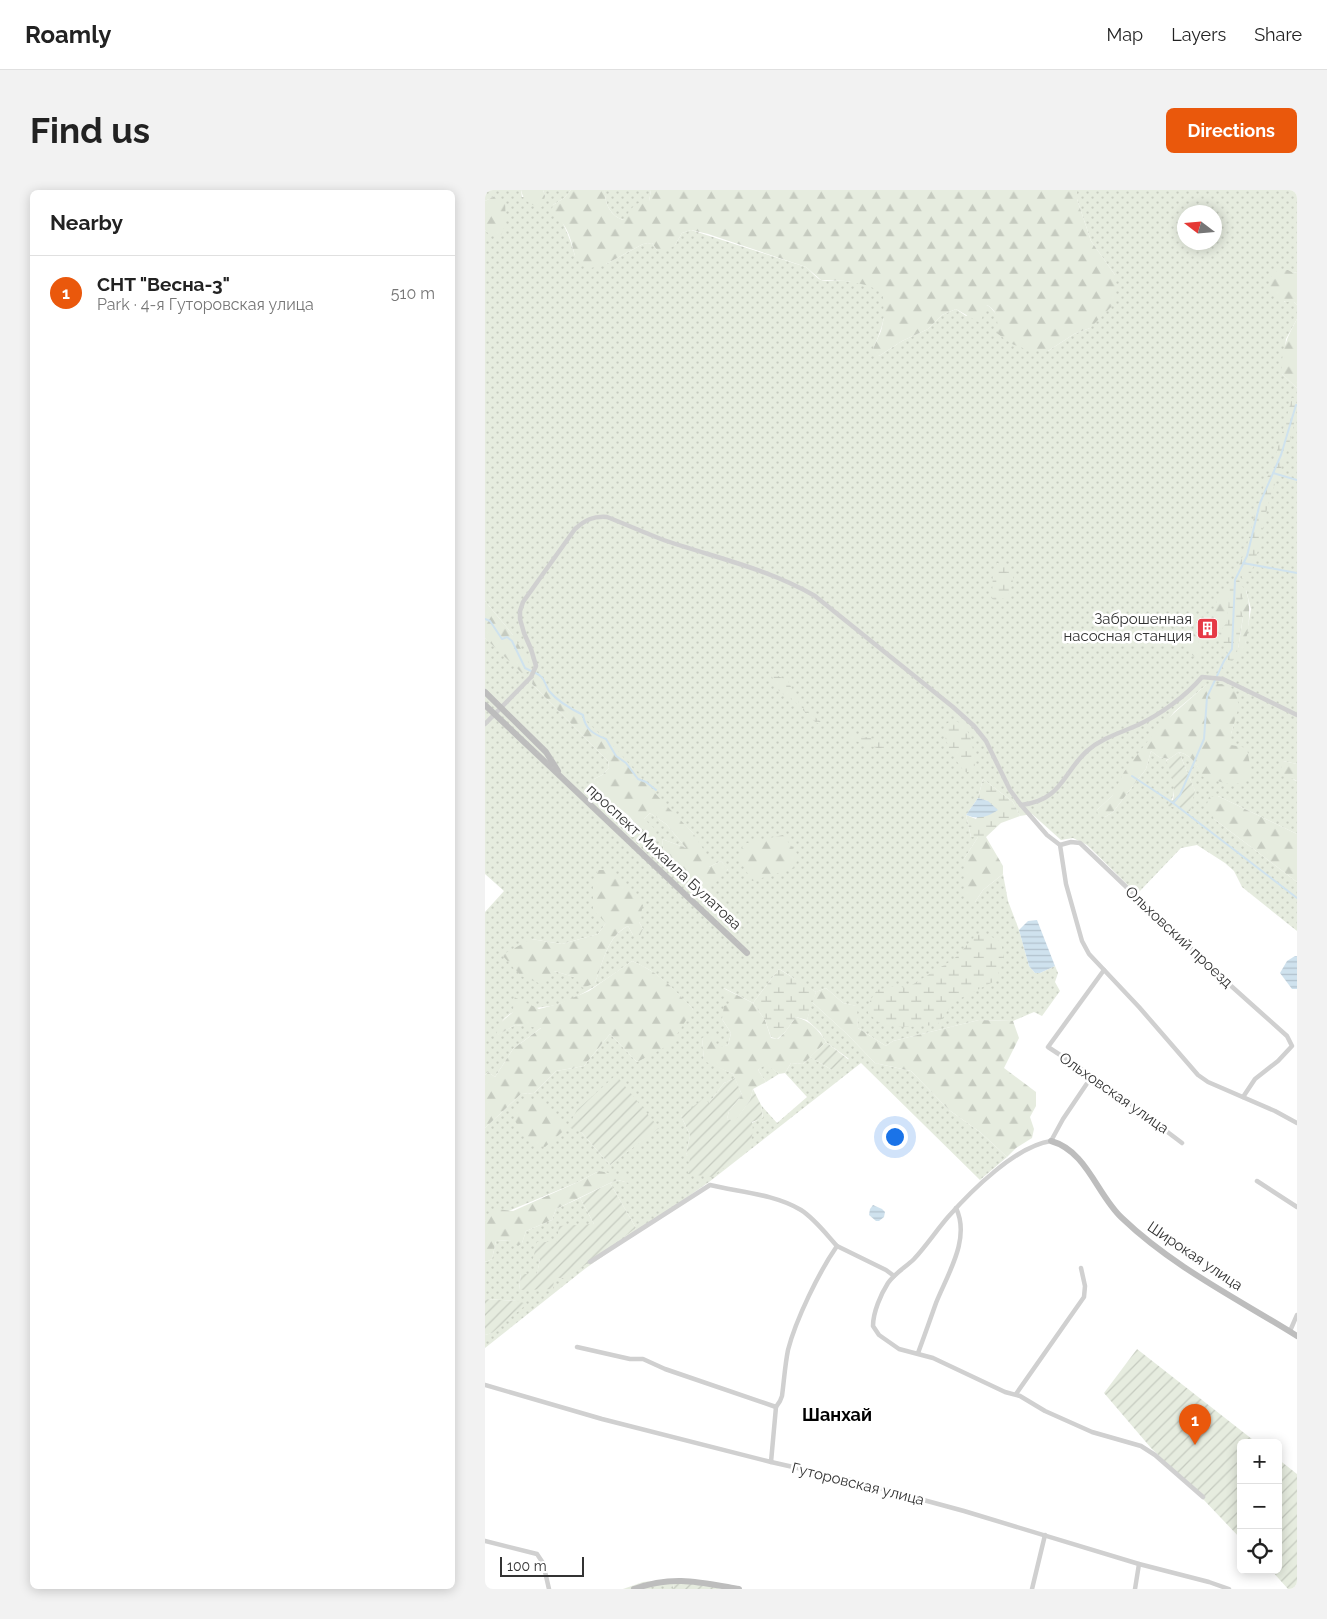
<!DOCTYPE html>
<html lang="en">
<head>
<meta charset="utf-8">
<style>
  body { margin:0; font-family:Raleway,sans-serif; background:#f2f2f2; color:#222 }
  .controls { position:absolute; right:15px; bottom:15px; display:grid; overflow:hidden; border-radius:8px; box-shadow:0 2px 12px #0003 }
  .controls button { width:45px; height:45px; display:grid; place-items:center; padding:0; border:0; border-bottom:1px solid #e0e0e0; background:#fff; color:#222; font:25px sans-serif }
  .compass { position:absolute; left:692px; top:15px; width:45px; height:45px; border-radius:50%; background:#fff; box-shadow:0 2px 12px #0003; rotate:286deg }
  .scale { position:absolute; left:15px; bottom:12px; width:84px; box-sizing:border-box; padding-left:5px; border:2px solid #333; border-top:0; font-size:14px; line-height:18px; white-space:nowrap; color:#333; -webkit-text-stroke:4px #fff; paint-order:stroke }
  .you { position:absolute; left:409px; top:946px; width:18px; height:18px; margin:-12px; border:4px solid #fff; border-radius:50%; background:#1a73e8; box-shadow:0 0 0 8px #1a73e833 }
  .badge { display:grid; place-items:center; width:32px; height:32px; border-radius:50%; background:#ea580c; color:#fff; font-size:16px; font-weight:700 }
  .pin { position:absolute; translate:-50% -41px; filter:drop-shadow(0 1px 2px #0008) }
  .pin::after { content:''; position:absolute; top:26px; width:18px; height:15px; background:inherit; clip-path:polygon(0 0,100% 0,50% 100%) }
  .list { margin:0; padding:0; list-style:none }
  h2 { display:flex; justify-content:space-between; align-items:center; height:65px; margin:0; padding:0 20px; font-size:21px }
  h2 small { font-size:16px; font-weight:400; color:#767676 }
  .list li { display:grid; grid-template-columns:32px 1fr auto; gap:15px; align-items:center; box-sizing:border-box; height:75px; padding:0 20px; border-top:1px solid #e0e0e0 }
  .list b { display:block; font-size:19px; white-space:nowrap }
  .list p { margin:0; font-size:16px; white-space:nowrap; color:#767676 }
  .list em { font-size:16px; font-style:normal; color:#767676 }
  .icon { flex:none; width:28px; height:28px; fill:none; stroke:currentColor; stroke-width:2; stroke-linecap:round; stroke-linejoin:round }
  .map { position:relative; flex:none; width:812px; height:1399px; overflow:hidden; border-radius:8px }
  header { display:flex; align-items:center; gap:30px; box-sizing:border-box; height:70px; padding:0 25px; background:#fff; border-bottom:1px solid #e0e0e0 }
  header strong { font-size:24px }
  nav { display:flex; gap:28px; margin-inline-start:auto; font-size:18px }
  .intro { display:flex; align-items:center; justify-content:space-between; box-sizing:border-box; height:120px; padding:0 30px }
  h1 { margin:0; font-size:35px }
  .button { padding:12px 22px; border-radius:8px; background:#ea580c; color:#fff; font-size:18px; font-weight:700 }
  main { display:flex; gap:30px; padding:0 30px }
  aside { flex:1; background:#fff; border-radius:8px; box-shadow:0 2px 12px #0003 }
  .map>svg:first-child { display:block }
  .grass { fill:url(#grass-dots); fill-rule:evenodd }
  .forest { fill:url(#forest-firs) }
  .wetland { fill:url(#wetland-marsh) }
  .garden { fill:url(#garden-furrows) }
  .water { fill:url(#water-rules) }
  .lines { fill:none; stroke-linecap:round; stroke-linejoin:round }
  .stream { stroke:#cfe2ee; stroke-width:2 }
  .street { stroke:#d0d0d0; stroke-width:4.5 }
  .secondary { stroke:#bdbdbd; stroke-width:6 }
  .labels { text-anchor:middle; stroke-width:5; stroke-linejoin:round; paint-order:stroke }
  .poi-label { font-size:15px; fill:#333; stroke:#fff; text-anchor:end }
  .street-label { font-size:15px; fill:#333; stroke:#fff }
  .quarter-label { font-size:18px; font-weight:bold; fill:#000; stroke:#fff }
</style>
</head>
<body>
<header>
<strong>Roamly</strong>
<nav><a>Map</a><a>Layers</a><a>Share</a></nav>
</header>
<div class="intro"><h1>Find us</h1><a class="button">Directions</a></div>
<main>
<aside>
<h2>Nearby<small></small></h2>
<ul class="list">
<li><span class="badge">1</span><div><b>СНТ &quot;Весна-3&quot;</b><p>Park · 4-я Гуторовская улица</p></div><em>510 m</em></li>
</ul>
</aside>
<div class="map">
<svg width="812" height="1399" viewBox="0 0 812 1399">
  <defs>
    <pattern id="grass-dots" width="8" height="8" patternUnits="userSpaceOnUse" patternTransform="scale(1.25)"><rect width="8" height="8" fill="#e6ecdf"/><path d="M2 2h.1M6 6h.1" fill="none" stroke="#c6cbc0" stroke-width="1.8" stroke-linecap="round"/></pattern>
    <pattern id="forest-firs" width="22" height="20" patternUnits="userSpaceOnUse" patternTransform="scale(1.25)"><rect width="22" height="20" fill="#e6ecdf"/><path d="M5 1l3.5 6h-7zM16 11l3.5 6h-7z" fill="#c6cbc0"/></pattern>
    <pattern id="wetland-marsh" width="20" height="14" patternUnits="userSpaceOnUse" patternTransform="scale(1.25)"><rect width="20" height="14" fill="#e6ecdf"/><path d="M1 5h8M5 5V1M11 12h8M15 12V8" fill="none" stroke="#c6cbc0"/></pattern>
    <pattern id="garden-furrows" width="10" height="10" patternUnits="userSpaceOnUse" patternTransform="scale(1.25)"><rect width="10" height="10" fill="#e6ecdf"/><path d="M-1 1l2-2M0 10L10 0M9 11l2-2" fill="none" stroke="#c6cbc0"/></pattern>
    <pattern id="water-rules" width="6" height="5" patternUnits="userSpaceOnUse" patternTransform="scale(1.25)"><rect width="6" height="5" fill="#cfe2ee"/><path d="M0 2.5h6" fill="none" stroke="#b2c2cd"/></pattern>
  </defs>
  <rect width="100%" height="100%" fill="#fff"/>
  <!-- grass -->
  <g class="grass">
    <path d="M0,0H36L37,7L60,6L58,0H86L79,8L68,15C78,32 85,47 90,66L121,74L158,54L167,53L172,60L190,55L197,43L206,40L321,77C325,80 331,88 336,90C342,92 353,90 360,91C370,92 385,93 394,100C408,112 394,146 388,159L394,166L417,151L443,139L457,125L471,119L481,126L502,115L505,117L512,125L563,161L589,144L605,138L630,85L606,51L592,9V0H812V82L808,83L799,112H809L812,115V129L801,149L797,184L812,198V574L798,571L809,590L812,591V644L733,606L729,629L812,692V741L757,697L749,681L740,673L712,655L696,658L654,702L648,700L602,655L588,648L576,650L547,624L535,626L528,612L498,589L493,608L481,625L486,647H493L479,669L490,712L498,700L518,684L523,711L534,740L544,776L550,783H555L570,776L573,783L570,792L575,801L557,826L549,822L528,831L494,830L408,851L401,856L373,838L371,816L358,813L341,798L331,802C318,796 307,786 294,779L268,813L239,798L246,814L237,829L246,843L243,855L231,859L217,848L219,870L248,884L250,888L239,893L224,913L196,926L205,945L201,965L205,966L278,927L276,915L292,933L322,907L300,883L306,873L318,874L325,867L347,880L364,869L341,852L335,842L322,830L327,812L362,844L390,873L426,881L464,920L495,942L522,967L495,990L376,873L224,992L101,1078L0,1158V1145L7,1143L32,1111L0,1109V1071L1,1072L7,1069L11,1051L25,1050L37,1053L41,1041L67,1030L71,1019L95,1008L109,1034L73,1053L48,1069H55L52,1085L36,1084L34,1100L69,1088L151,1038L125,993L133,990L144,993L114,981L93,992L0,1031V938L36,904L49,903L71,881L99,876L125,844L152,872L208,819C187,798 175,783 147,771C123,788 99,806 71,815C57,818 40,818 29,822C18,826 14,836 12,845L30,835L57,837L28,859L10,887L3,882L0,885V722L19,701L0,684V448L9,455L28,445L0,411V40L7,46L10,6L0,11ZM699,22H729V52H699ZM761,400L766,419L760,454L753,459ZM48,488L208,643L224,677L236,671L243,680L198,685L186,669L179,664L177,649L201,658L181,634L165,623L159,629L158,647L144,627L119,610L109,589L117,585L124,578L123,571L47,494ZM737,494L749,533L746,544V555L719,587C712,575 708,566 694,562L710,601L683,616C693,603 690,583 681,570L684,569L674,567L666,561L661,579L628,622L620,627L612,620L627,606L689,522L721,495ZM154,732L158,739L155,744L148,745L143,736C122,747 118,772 110,793L69,781L46,749L77,754L113,744L121,733ZM174,937L125,975L96,942Z"/>
    <path d="M120,0H166L164,11L139,30C126,27 119,13 120,0Z"/>
    <path d="M281,873L294,884L281,892L273,880Z"/>
    <path d="M190,1389L188,1399H138L158,1392Z"/>
  </g>
  <!-- forest -->
  <g class="forest">
    <path d="M36,0H58L60,6L57,17C46,16 38,11 36,0Z"/>
    <path d="M86,0H120C119,13 126,27 139,30C145,19 150,11 164,11L166,0H592V9L606,51L630,85L631,101L627,116L605,138L589,144L563,161H546L527,154L513,144C512,132 514,121 502,115L495,133L471,119L457,125L443,139L417,151L394,166L389,164L388,159L396,141L399,127L398,106L393,100L381,95L361,91L336,90L321,77L223,44L206,40L197,43L190,55L180,62L172,60L167,53L158,54L121,74L106,78L90,66C85,46 83,35 66,22L68,15L79,8Z"/>
    <path d="M10,6L20,12L21,33L16,45L6,46L0,40V11Z"/>
    <path d="M793,80H803L808,83L812,82V115L809,112C792,113 785,107 784,89Z"/>
    <path d="M812,129V198L797,184C795,163 802,147 812,129Z"/>
    <path d="M754,395C771,399 763,452 757,464C754,471 748,477 741,480L737,477L743,470L747,471L753,459L758,427L755,417L758,407Z"/>
    <path d="M745,398L742,432L737,439L732,438C725,426 731,401 745,398Z"/>
    <path d="M0,411L28,445L45,475L43,482L37,483L0,448Z"/>
    <path d="M703,438C713,445 719,459 712,469C701,461 698,453 701,439Z"/>
    <path d="M53,486L131,559L177,611L208,643L225,670L224,677L236,671L243,679L232,691L217,704L198,685L186,669L179,664L177,649L201,658L181,634L165,623L159,629L171,640L165,647H158C154,641 150,633 145,627C129,611 116,616 109,589L117,585L124,578L123,571L47,494L48,488Z"/>
    <path d="M722,494H737L750,500L754,516L746,544V555L762,558L766,581L759,592L747,595L718,587C712,575 708,566 694,562L684,569L674,567L666,561L661,579L628,622L620,627L613,625L612,620L627,606L639,582L669,543L689,523Z"/>
    <path d="M798,571L812,574V591L795,582Z"/>
    <path d="M733,606L812,644V692L729,629L722,614L724,607Z"/>
    <path d="M298,645L313,665L310,678L267,691L254,669L258,654Z"/>
    <path d="M493,647H501L518,676V684L498,700L490,712L480,710L479,669Z"/>
    <path d="M113,680H125L158,715L154,732L158,739L155,745H148L143,736C122,746 118,773 110,793L98,798L89,787L69,781L56,794L36,786L17,765L46,749L77,754L113,744L121,733L108,720V690Z"/>
    <path d="M147,771C175,783 187,797 208,819L186,854L152,872L125,844L99,876L71,881L49,903L36,904L0,938V885L3,882L10,887L28,859L56,838L30,835L11,846L14,834L28,822L29,807L54,819L73,814L104,801Z"/>
    <path d="M238,798L268,813L280,830L286,848L293,849L300,842L311,827C325,831 333,839 341,852L318,874L306,873L300,883L294,884L281,874L273,880L281,892L268,899L265,910L250,932L242,929L244,921L257,905L248,884L219,871L217,848L231,841V858L243,855L246,843L237,829L239,816L245,814Z"/>
    <path d="M341,798L358,813L372,816L373,838L401,856L408,851L494,830L528,831L534,848L519,878L551,902V916L545,927L549,939L547,948L531,958L522,967L495,942L464,920L426,881L390,873L362,844L327,812L331,802Z"/>
    <path d="M42,909L57,911L83,937L60,957L45,953L30,931L29,920Z"/>
    <path d="M114,981L139,986L148,990L144,993L133,990L125,993L71,1019L67,1030L41,1041L37,1053L33,1056L25,1050L11,1051L7,1069L1,1072L0,1071V1031L12,1019L28,1021L93,992Z"/>
  </g>
  <!-- wetland -->
  <g class="wetland">
    <path d="M807,208H811C812,243 796,276 785,308C780,323 779,338 775,353C772,364 769,375 765,386L762,390L749,386L761,359L773,312L791,264Z"/>
    <path d="M512,373C533,378 530,391 522,407L511,411L507,409L508,380Z"/>
    <path d="M752,389H754L758,407L755,417L758,427L751,468L747,471L743,470C745,460 736,453 734,443L742,432L745,398Z"/>
    <path d="M291,485L303,491L316,517L335,531L337,535C324,531 320,520 310,512C298,502 291,504 287,486Z"/>
    <path d="M467,530C485,534 486,550 489,564C490,572 492,577 486,582H480C471,572 456,549 460,535Z"/>
    <path d="M367,544L389,549L398,552L405,558L404,562L362,548L363,545Z"/>
    <path d="M498,589L528,612L535,626L516,633L501,647H486L481,625L491,629L503,611L493,608Z"/>
    <path d="M492,744L505,746L516,752L519,770L510,791L470,811L452,835L421,837L397,835L383,823L385,811L392,800L410,796L422,798L469,769Z"/>
    <path d="M294,779L331,802L322,830L311,827L300,842L292,849L286,847L280,830L268,813Z"/>
  </g>
  <!-- garden -->
  <g class="garden">
    <path d="M694,562L710,601L705,621L683,616L684,610H688C691,596 687,582 681,571Z"/>
    <path d="M341,852L364,870L357,877L347,880L325,867Z"/>
    <path d="M131,885L174,938L125,975L96,942L83,937L92,920Z"/>
    <path d="M250,888L257,905L244,921L242,929L250,931L265,910L268,899L276,915L278,928L267,932C273,959 245,972 227,987L203,984L205,967L201,965L205,945L196,926L219,908L224,913L239,893Z"/>
    <path d="M125,993L151,1038L82,1088H69L68,1099L34,1100L36,1084H52L55,1069H48L52,1052H72L74,1036L109,1034L95,1008Z"/>
    <path d="M0,1109L32,1111L42,1114L7,1143L0,1145Z"/>
    <path d="M652,1159L772,1253H756V1349L717,1308L666,1258L619,1203Z"/>
    <path d="M793,1269L812,1284V1399H803L786,1380H793Z"/>
    <path d="M190,1389L237,1399H188Z"/>
  </g>
  <!-- water -->
  <g class="water">
    <path d="M493,608L503,611L513,620C502,627 494,630 481,625Z"/>
    <path d="M552,730L570,776L555,783H550L544,776L534,740L543,731Z"/>
    <path d="M810,766H812V799H807L795,783L802,771Z"/>
    <path d="M388,1015L397,1019L400,1022L399,1027L394,1031H391L384,1025L385,1019Z"/>
  </g>
  <g class="lines">
    <!-- stream -->
    <g class="stream">
      <path d="M788,283L812,290"/>
      <path d="M758,373L812,383"/>
      <path d="M0,429L5,431L17,449L22,447L27,451L40,478L48,482"/>
      <path d="M49,482C61,488 58,491 64,501C73,512 86,519 98,525C100,539 108,544 121,549L131,566L141,573L153,589L161,592L171,600"/>
      <path d="M647,586L688,613L695,605L719,549L722,507L739,471L747,459L750,390L762,366L775,313L796,265L811,215H812"/>
      <path d="M688,613L812,708"/>
    </g>
    <!-- street -->
    <g class="street">
      <path d="M0,534L46,487L51,476L46,459L39,443L35,429V421L38,412L90,339C100,330 108,326 122,327C140,334 158,342 176,349C227,367 282,378 330,406L468,517L489,536L501,551L525,600L536,615C577,610 577,584 602,561C617,548 635,543 653,535C676,524 701,506 717,487L738,489L812,525"/>
      <path d="M536,615L562,645L575,655L581,694L597,751L604,764L654,817L713,885L723,892L790,921L812,933"/>
      <path d="M575,655L586,652L595,653L735,786L802,846L807,856L793,871L770,889L758,907"/>
      <path d="M619,780L563,857L618,893L697,953"/>
      <path d="M607,886L578,929L566,951C531,956 486,1001 463,1027C451,1041 441,1056 429,1069C421,1077 410,1083 403,1093C396,1104 388,1122 388,1136L394,1145L414,1159L448,1168L520,1202L535,1206L560,1221L607,1242L656,1256L670,1265L718,1307"/>
      <path d="M772,991L812,1017"/>
      <path d="M105,1072L225,995C254,1002 290,1004 316,1020C330,1029 341,1044 352,1056"/>
      <path d="M805,1141L812,1125"/>
      <path d="M92,1157L145,1169H158L180,1179L291,1217"/>
      <path d="M433,1163C439,1147 445,1130 451,1113C462,1085 486,1049 471,1018"/>
      <path d="M0,1195L117,1229L286,1272L361,1289L479,1321L654,1374L724,1392L744,1399"/>
      <path d="M531,1204L599,1107L600,1096L596,1078"/>
      <path d="M286,1272L291,1217L295,1211L297,1206C299,1191 300,1175 303,1160C311,1129 334,1082 352,1056L401,1080L409,1086"/>
      <path d="M0,1351L52,1364L58,1373L64,1399"/>
      <path d="M547,1399L560,1345"/>
      <path d="M650,1399L654,1374"/>
    </g>
    <!-- secondary -->
    <g class="secondary">
      <path d="M0,502L61,562L73,581"/>
      <path d="M0,515L262,763"/>
      <path d="M566,951C602,961 612,1005 637,1028C688,1077 753,1109 812,1146"/>
      <path d="M149,1399C188,1385 214,1392 254,1399"/>
    </g>
  </g>
  <!-- icons -->
  <defs>
    <symbol id="building-square" viewBox="-11 -11 22 22"><rect x="-9" y="-9" width="18" height="18" rx="4" fill="#e63946" stroke="#fff"/><path d="M-4-6H4V6H1V3H-1V6H-4ZM-2.5-4.3h1.7v1.8h-1.7ZM.8-4.3h1.7v1.8H.8ZM-2.5-1h1.7V.8h-1.7ZM.8-1h1.7V.8H.8Z" fill="#fff"/></symbol>
  </defs>
  <g fill-rule="evenodd">
    <use href="#building-square" x="710" y="426" width="25" height="25"/>
  </g>
  <g class="labels">
    <!-- poi labels -->
    <g class="poi-label">
      <text x="707" y="434">Заброшенная<tspan x="707" dy="17">насосная станция</tspan></text>
    </g>
    <!-- street labels -->
    <g class="street-label">
      <text transform="translate(179 667) rotate(43)" y="5">проспект Михаила Булатова</text>
      <text transform="translate(694 747) rotate(43)" y="5">Ольховский проезд</text>
      <text transform="translate(629 903) rotate(35)" y="5">Ольховская улица</text>
      <text transform="translate(710 1066) rotate(34)" y="5">Широкая улица</text>
      <text transform="translate(373 1294) rotate(14)" y="5">Гуторовская улица</text>
    </g>
    <!-- quarter labels -->
    <g class="quarter-label">
      <text x="352" y="1231">Шанхай</text>
    </g>
  </g>
</svg>
<div class="controls">
<button>+</button>
<button>−</button>
<button><svg class="icon" aria-label="locate" viewBox="0 0 24 24"><circle cx="12" cy="12" r="6"/><path d="M12 2v4M12 18v4M2 12h4M18 12h4"/></svg></button>
</div>
<svg class="compass" viewBox="-18 -18 36 36"><path d="M0-13l5 13h-10z" fill="#e53935"/><path d="M0 13l5-13h-10z" fill="#767676"/></svg>
<div class="scale">100 m</div>
<div class="you"></div>
<div class="pin badge" style="left:710px;top:1255px">1</div>
</div>
</main>
</body>
</html>
